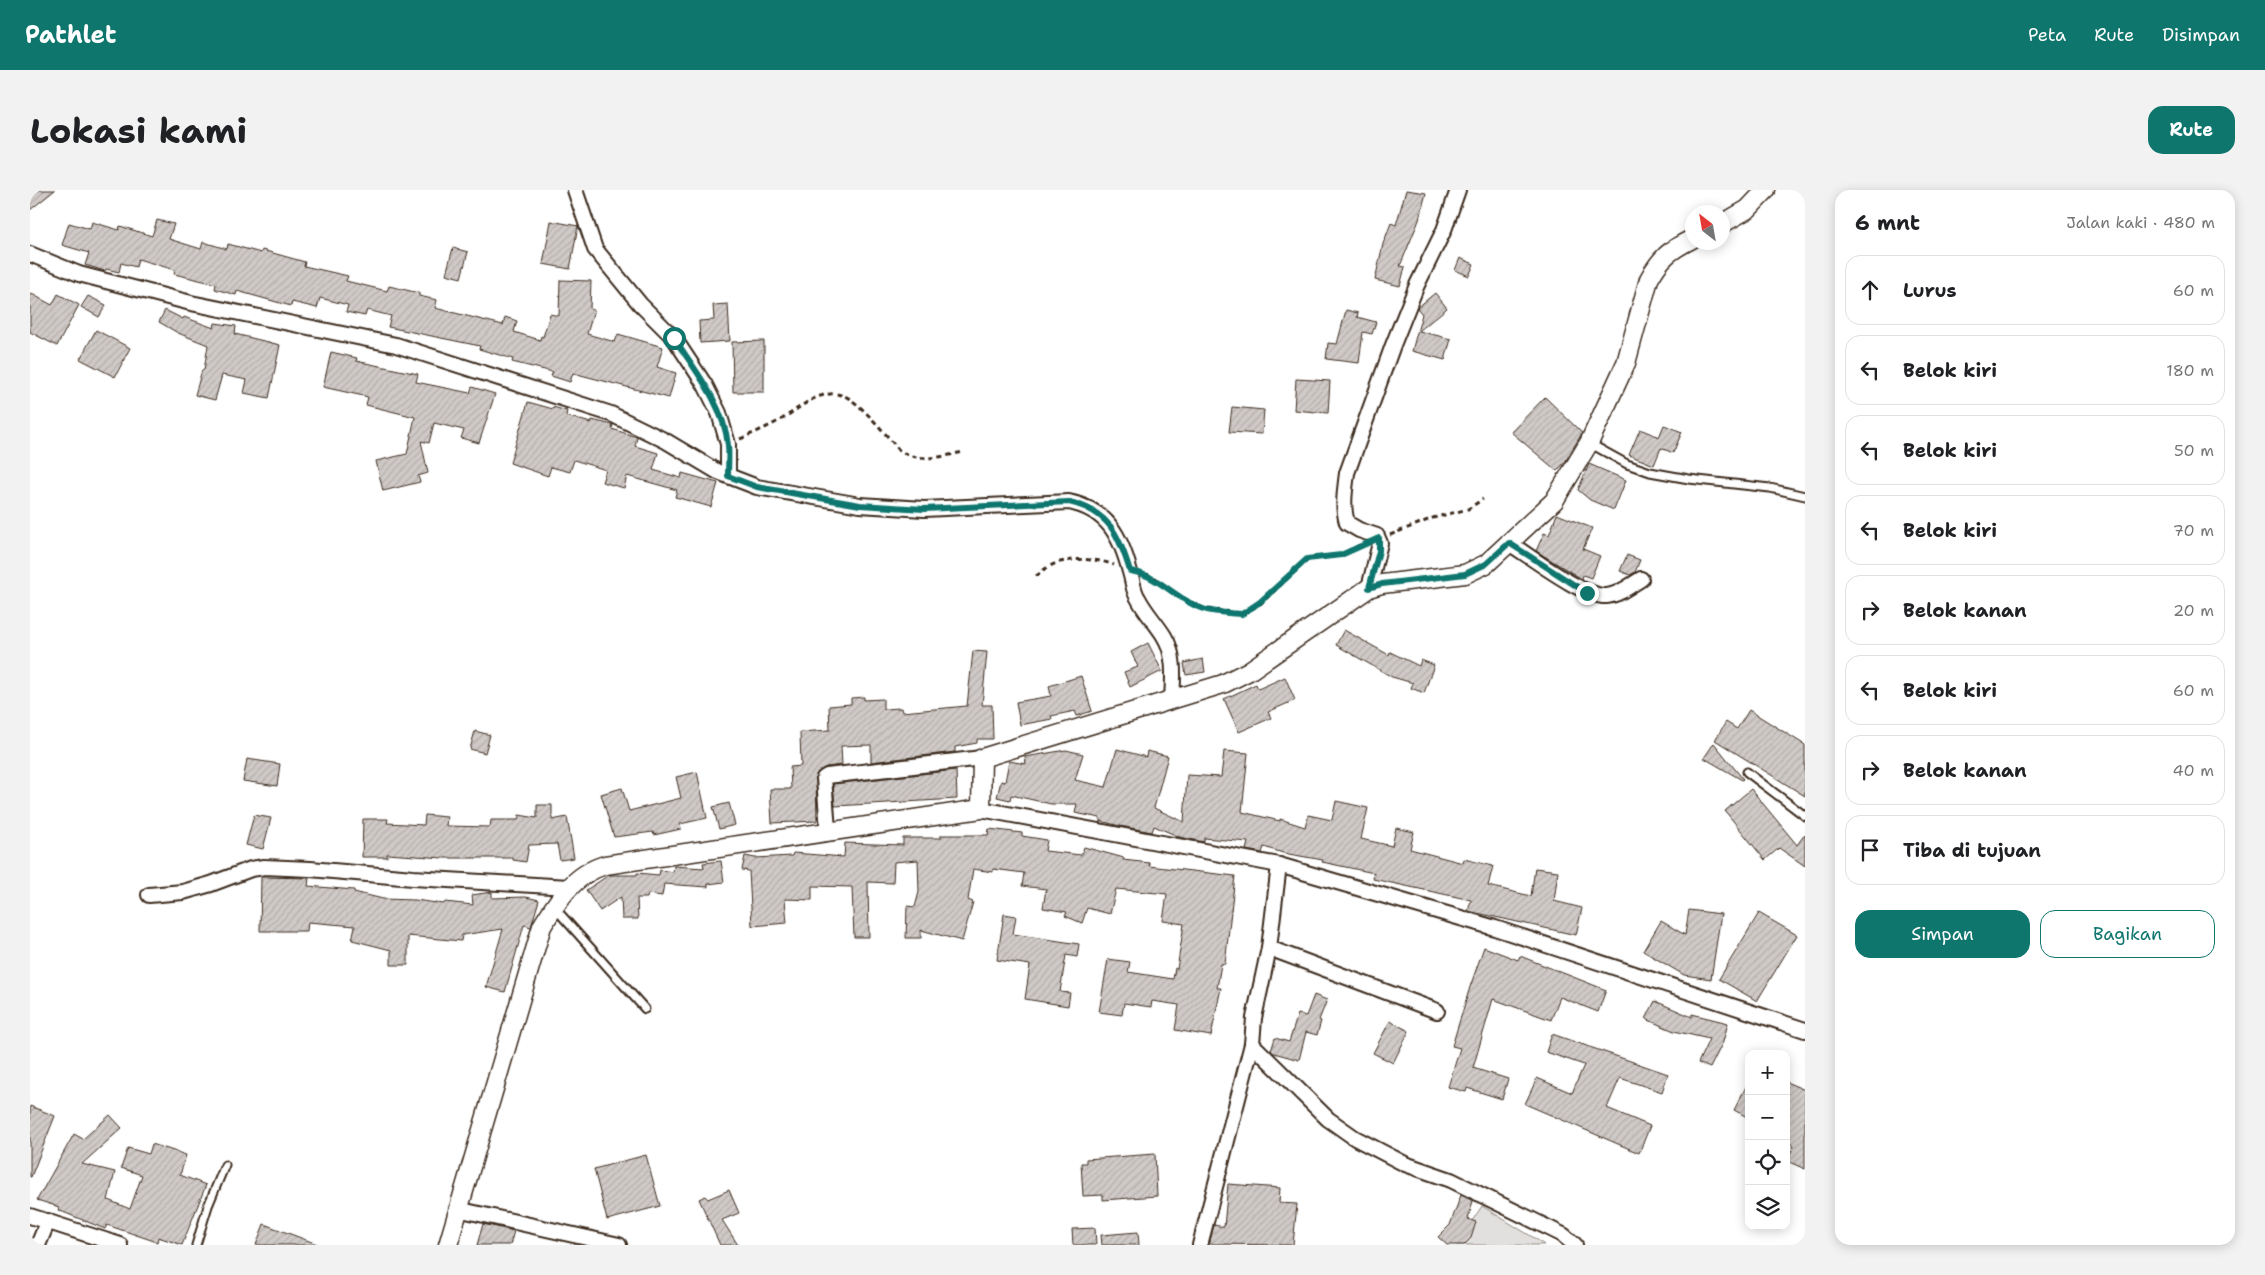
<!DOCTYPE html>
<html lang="id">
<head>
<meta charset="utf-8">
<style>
  body { margin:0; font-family:"Shantell Sans",sans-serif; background:#f2f2f2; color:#202124 }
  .controls { position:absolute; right:15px; bottom:15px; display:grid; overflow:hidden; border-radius:10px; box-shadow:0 2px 12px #0003 }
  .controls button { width:45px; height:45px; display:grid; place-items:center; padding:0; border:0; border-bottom:1px solid #e0e0e0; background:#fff; color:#202124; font:25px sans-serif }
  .compass { position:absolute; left:1655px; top:15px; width:45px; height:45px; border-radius:50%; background:#fff; box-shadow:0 2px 12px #0003; rotate:329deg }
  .stop { position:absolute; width:15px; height:15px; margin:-11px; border:4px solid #0f766e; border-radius:50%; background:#fff }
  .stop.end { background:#0f766e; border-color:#fff; box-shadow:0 1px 5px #0008 }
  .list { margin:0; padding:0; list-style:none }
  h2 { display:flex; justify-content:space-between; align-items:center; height:65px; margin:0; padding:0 20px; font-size:21px }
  h2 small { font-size:16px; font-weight:400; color:#757577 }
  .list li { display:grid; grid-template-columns:32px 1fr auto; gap:15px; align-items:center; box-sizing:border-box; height:70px; margin:0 10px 10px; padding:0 10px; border:1px solid #e0e0e0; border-radius:15px }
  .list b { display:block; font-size:19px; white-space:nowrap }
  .list em { font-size:16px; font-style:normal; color:#757577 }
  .actions { display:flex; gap:10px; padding:15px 20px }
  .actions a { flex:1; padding:11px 0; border:1px solid #0f766e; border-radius:15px; text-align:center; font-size:18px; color:#0f766e }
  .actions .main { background:#0f766e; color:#fff }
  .icon { flex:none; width:28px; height:28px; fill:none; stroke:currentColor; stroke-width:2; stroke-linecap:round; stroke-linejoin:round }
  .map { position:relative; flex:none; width:1775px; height:1055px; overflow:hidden; border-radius:15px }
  header { display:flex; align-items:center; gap:30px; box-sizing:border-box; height:70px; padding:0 25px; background:#0f766e; color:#fff }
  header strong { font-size:24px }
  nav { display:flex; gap:28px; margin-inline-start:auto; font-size:18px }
  .intro { display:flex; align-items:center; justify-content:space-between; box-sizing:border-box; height:120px; padding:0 30px }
  h1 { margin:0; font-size:35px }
  .button { padding:12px 22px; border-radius:15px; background:#0f766e; color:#fff; font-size:18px; font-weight:700 }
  main { display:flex; gap:30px; padding:0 30px }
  aside { flex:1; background:#fff; border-radius:15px; box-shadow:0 2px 12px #0003 }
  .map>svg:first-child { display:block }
  .pitch { fill:#e2e0de; stroke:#8e857e }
  .building { fill:url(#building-hatch); stroke:#3b2a1e }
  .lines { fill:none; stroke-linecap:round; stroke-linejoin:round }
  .service-casing { stroke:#3b2a1e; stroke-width:11 }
  .minor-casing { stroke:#3b2a1e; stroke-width:18 }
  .tertiary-casing { stroke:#3b2a1e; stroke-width:21 }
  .path { stroke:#3b2a1e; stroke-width:3; stroke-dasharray:5 4; stroke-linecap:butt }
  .service { stroke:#fff; stroke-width:7 }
  .minor { stroke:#fff; stroke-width:14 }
  .tertiary { stroke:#fff; stroke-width:18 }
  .route { stroke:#0f766e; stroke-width:6 }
</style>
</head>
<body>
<header>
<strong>Pathlet</strong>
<nav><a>Peta</a><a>Rute</a><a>Disimpan</a></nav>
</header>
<div class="intro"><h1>Lokasi kami</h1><a class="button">Rute</a></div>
<main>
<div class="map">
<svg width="1775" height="1055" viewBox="0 0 1775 1055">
  <defs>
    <pattern id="building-hatch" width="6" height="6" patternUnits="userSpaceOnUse" patternTransform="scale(1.25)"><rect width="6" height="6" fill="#cfcac7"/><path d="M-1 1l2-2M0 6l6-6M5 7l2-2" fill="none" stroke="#b3aeaa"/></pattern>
  </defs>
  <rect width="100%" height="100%" fill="#fff"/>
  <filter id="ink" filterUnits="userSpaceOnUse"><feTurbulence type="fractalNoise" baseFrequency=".02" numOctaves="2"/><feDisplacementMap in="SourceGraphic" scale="10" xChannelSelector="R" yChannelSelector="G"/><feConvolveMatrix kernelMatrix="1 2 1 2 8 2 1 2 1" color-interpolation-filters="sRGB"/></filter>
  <g filter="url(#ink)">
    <!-- pitch -->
    <path class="pitch" d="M1452,1016L1509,1051L1514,1055H1426Z"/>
    <!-- building -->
    <g class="building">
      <path d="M0,0H25L0,20Z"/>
      <path d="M1376,0L1396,3L1389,30L1370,76L1375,77L1370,96L1345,90L1353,54L1361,33L1366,35Z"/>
      <path d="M127,30L144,34L139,49L171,59L173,52L197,59L198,54L231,63L232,60L275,72L274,76L318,86L316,91L357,101L359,96L389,103V106L407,110L405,118L473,135L475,127L487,131L484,142L510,150L511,146L513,147L520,124L529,126L530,90L561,91L560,119L564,120L557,144L585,152L588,144L633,157L627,177L646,183L639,208L543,183L540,192L521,186L523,182L482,172L483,169L449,159L450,156L358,137L361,126L337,120L335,126L316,122L318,115L290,108L287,118L262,112L261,116L207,101L206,105L185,99L186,94L144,84L145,80L108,69L106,77L91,73L89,82L76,79L75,81L55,75L59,63L32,55L39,33L60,39L62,32L89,40L90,36L122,46Z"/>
      <path d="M521,31L548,36L540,79L513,74Z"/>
      <path d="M423,58L438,62L431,88L416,84Z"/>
      <path d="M1430,68L1444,74L1439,86L1425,80Z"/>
      <path d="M0,103L22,115L28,104L49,115L27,156L0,142Z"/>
      <path d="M1405,103L1417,118L1389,141L1421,149L1415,170L1382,161L1392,124L1387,118Z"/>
      <path d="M58,106L76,115L69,127L51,117Z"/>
      <path d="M698,114L700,151L670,153L669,131L684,130L683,115Z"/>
      <path d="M135,120L153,129L154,127L184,138L185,133L206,136L205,144L250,155L239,208L214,203L217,190L192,185L185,210L165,205L172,180H174L178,155L148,143L129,132Z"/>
      <path d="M1316,120L1328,123L1327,127L1346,132L1342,144L1333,142L1329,173L1296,169L1298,153L1307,154Z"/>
      <path d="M66,140L100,158L85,187L50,169Z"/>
      <path d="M734,151V202H703L702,152Z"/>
      <path d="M301,162L327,168L326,171L388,184L386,192L440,203L442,197L465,204L449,253L431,248L434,240L404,233L399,253L391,251L398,283L388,286L390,292L353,301L346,271L377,264L385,227L336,215L338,207L293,197Z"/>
      <path d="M1266,189L1300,191L1298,223L1264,220Z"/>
      <path d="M1515,207L1552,243L1535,272L1527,281L1481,242Z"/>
      <path d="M498,212L523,219V217L537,221L536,226L561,233L562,230L583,235L582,239L607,247L605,256L628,263L623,280L651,288L652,283L688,293L681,317L645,307L647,300L597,286L594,298L572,292L576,280L544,270L540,282L521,277L518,286L480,273Z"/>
      <path d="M1202,217L1234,220L1232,244L1199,242Z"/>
      <path d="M1634,235L1652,242L1643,263L1631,258L1624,275L1599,265L1610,239L1629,247Z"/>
      <path d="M1559,274L1596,290L1584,320L1560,310L1548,300Z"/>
      <path d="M1527,324L1562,338L1553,359L1570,366L1561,388L1553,385L1552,389L1506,361L1514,343L1519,345Z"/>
      <path d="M1597,365L1610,370L1605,382L1600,385L1590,381Z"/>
      <path d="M1314,440L1359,465L1360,462L1389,476L1391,470L1404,475L1394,503L1381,498L1383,493L1362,487L1306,455Z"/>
      <path d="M1118,453L1132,481L1100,497L1094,482L1108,477L1101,462Z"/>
      <path d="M943,461L957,462L952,515H962L963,549H947V553L925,557V562L841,572V555L811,556L812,575L796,577L786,585L787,631L742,633L740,599H761L760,577L771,576L770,542L800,540L799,516L821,514V508L834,507V510L853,509V519L871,518L872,522L937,516Z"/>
      <path d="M1173,469L1175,482L1156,485L1154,473Z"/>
      <path d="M1051,486L1062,521L1047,526L1045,521L1021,526L1022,529L990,535L986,512L1021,506L1019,496Z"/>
      <path d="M1255,487L1265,510L1238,522L1241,528L1209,542L1194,509L1226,494L1228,499Z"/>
      <path d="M1719,520L1775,555V606L1685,550L1696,532L1707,539Z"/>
      <path d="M445,541L460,545L455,563L440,559Z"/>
      <path d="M1684,553L1713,589L1712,590L1674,568Z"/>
      <path d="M1087,559L1116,567L1117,561L1138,566L1124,618L1154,632L1157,585L1191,587L1194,561L1218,563L1212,622L1250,631V629L1275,637L1278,625L1302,630L1306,611L1338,618L1331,649L1362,656L1366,638L1384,642L1380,659L1433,673L1434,669L1463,676L1458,696L1501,706L1505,678L1528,681L1524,711L1552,718L1546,745L1438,721L1441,710L1343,689L1344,683L1292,672L1293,670L1253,663L1234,657L1232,663L1216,660L1218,652L1174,648V652L1150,647L1124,636L1122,642L1090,636L1070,631V628L1045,623L1047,614H1021L981,605L980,610L967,607L971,591L975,592L979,571L996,574L995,567L1036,560L1053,564L1045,590L1076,597Z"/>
      <path d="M217,569L250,574L247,596L213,591Z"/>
      <path d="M926,580L927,609L805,616L803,594Z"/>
      <path d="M667,582L677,628L650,634L651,639L624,645L623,642L584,647L571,604L592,598L599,621L651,608L646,587Z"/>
      <path d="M1721,599L1767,655L1775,644V676L1749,658L1735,670L1695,621Z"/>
      <path d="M699,613L705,635L689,639L683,617Z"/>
      <path d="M507,615H522V630L537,627L544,668L530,670L527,654L499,655L496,672L483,670V668H414L357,664V667H332L333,629H358L357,633L394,635L395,625L417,627L416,636L460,637L461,630H488L489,625L507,628Z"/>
      <path d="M224,625L241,628L233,659L216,655Z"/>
      <path d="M959,639L992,643V646L1017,650L1015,661L1051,665L1054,657L1094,668L1093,670L1120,673L1119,676L1205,686L1195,774H1191L1187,798H1191L1181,846L1145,840L1149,815L1122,811L1121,817L1094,813L1092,825L1069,822L1078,769L1100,772L1098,782L1143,789L1145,778L1147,779L1154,734L1133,731L1137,704L1086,699L1080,724L1057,718L1052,733L1035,726L1037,722L1013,718L1016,699L992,696L994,683L963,679V682L943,679L938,710L943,712L932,751L891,740V748H876L877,716L885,717L889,702L888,670L864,672L863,693L838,692L839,747H824L822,697L782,696V710L755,709L757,733L722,736L719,681L712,680L715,666L725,668L762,666L763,663L814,667L815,653L873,655V648H911V645H958Z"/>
      <path d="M691,671L694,692L678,694V697L634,694L632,706L618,704L617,708H607L608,729H592L591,707L570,721L556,700L579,685H607V683L629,685L630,680L643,682L644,676L674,678L673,673Z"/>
      <path d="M231,687L279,688L278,696L324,700V702L353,709L385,710L414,714L415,712L443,715L442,705L462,702V708L496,707L509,710L501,737L494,735L475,802L456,797L473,739L432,745L431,751L378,746V775H361V760L322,750L325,736L278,732L277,741H230Z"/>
      <path d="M1659,720L1691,724L1681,789L1654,785L1613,761L1631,731L1655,745Z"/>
      <path d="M1729,723L1767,745L1727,811L1689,789Z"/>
      <path d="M974,724L986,726L983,744L1049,754L1047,767L1036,765L1030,802L1040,803L1038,816L995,809L1000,775L967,770Z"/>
      <path d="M1454,757L1488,770L1490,766L1576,800L1568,822L1530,807L1521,830L1463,809L1443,878L1478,889L1472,909L1437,898L1436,902L1418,897L1430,858L1422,856L1440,797Z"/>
      <path d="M1284,805L1297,810L1289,830L1291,831L1287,845L1276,842L1269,870L1244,863L1241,861L1245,848L1259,852L1268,824L1276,826Z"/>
      <path d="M1625,811L1662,827V824L1698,833L1693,852L1680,878L1668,873L1679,849L1644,841L1616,829Z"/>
      <path d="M1360,831L1379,841L1363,873L1343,863Z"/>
      <path d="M1522,844L1638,884L1632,902L1590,888L1577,918L1620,936L1609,963L1495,914L1507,888L1542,903L1554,875L1516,862Z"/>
      <path d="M1719,891V928L1704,920Z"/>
      <path d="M1756,892L1775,900V979L1757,971L1764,955L1756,952Z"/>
      <path d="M0,916L25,926L1,987H0Z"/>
      <path d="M80,925L92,938L52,974L85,982L78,1010L100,1019L112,985L91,978L98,958L119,964L122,954L156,965L150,985L176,995L152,1055L128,1047L127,1052L77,1035L75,1039L28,1020L29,1017L7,1010L44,944L53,949Z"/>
      <path d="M1125,964L1127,1006L1073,1010V1005L1053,1006L1051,973H1056V969Z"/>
      <path d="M616,965L630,1016L577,1030L564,979Z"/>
      <path d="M1198,994L1250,998L1249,1013L1267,1014L1263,1055L1179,1054L1184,1035L1194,1037Z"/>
      <path d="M699,1000L709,1023L692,1030L708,1055H690L669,1009L675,1006L678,1009Z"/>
      <path d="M1431,1005L1443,1011L1438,1029L1446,1032L1441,1048L1434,1055H1417L1408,1047L1420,1035Z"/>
      <path d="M234,1034L287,1054L286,1055H226Z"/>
      <path d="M453,1034L484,1041L480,1055H447Z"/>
      <path d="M1065,1038L1066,1055H1043L1042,1039Z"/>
      <path d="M1108,1042L1109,1055H1072L1071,1045Z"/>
    </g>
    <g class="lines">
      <defs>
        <g id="service">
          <path d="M1559,253L1597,274L1620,282L1659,289L1740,298L1775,306"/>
          <path d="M1717,582L1775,626"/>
          <path d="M524,717L615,819"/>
          <path d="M166,1055L178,1016L195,975"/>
        </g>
        <g id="minor">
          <path d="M545,0L565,59L610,114L644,148L675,195L689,223L698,254V286"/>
          <path d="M0,64L49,84L161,113L366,155L581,224L636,251L688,282L727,297L830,315L894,319L1039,312C1078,320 1091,347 1100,382C1103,391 1103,401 1108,408C1115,422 1126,433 1134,446C1146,465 1143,490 1142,510"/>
          <path d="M1479,353C1500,366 1554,408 1577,406C1589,405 1601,395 1611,389"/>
          <path d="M1339,398L1350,353L1347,346L1329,340L1317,333C1312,316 1315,300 1317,283L1363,155L1387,95L1414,40L1428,0"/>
          <path d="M951,619L1249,675L1465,738L1775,840"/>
          <path d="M798,640L794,588L797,586L952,568"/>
          <path d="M119,705L153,702L181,694L221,679L234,677L280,679L383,688L539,697"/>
          <path d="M1239,758L1407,821"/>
          <path d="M1222,854L1298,929L1325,948L1375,974L1421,990L1533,1045L1545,1055"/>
          <path d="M427,1019L589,1055"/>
          <path d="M0,1026L90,1055"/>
          <path d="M8,1055L18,1031"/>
          <path d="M1170,1055L1222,854L1224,828L1239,758L1249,675"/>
        </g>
        <g id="tertiary">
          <path d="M1692,34L1718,19L1736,0"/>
          <path d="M418,1055L512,736C528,710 544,684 575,675L951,619L952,568L1193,494L1219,481L1339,398L1352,394L1435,384L1456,374L1524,311L1559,253L1596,173L1619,89C1631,67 1640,60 1662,49"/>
        </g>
      </defs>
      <!-- service casing -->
      <use href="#service" class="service-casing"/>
      <!-- minor casing -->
      <use href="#minor" class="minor-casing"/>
      <!-- tertiary casing -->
      <use href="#tertiary" class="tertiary-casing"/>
      <!-- path -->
      <g class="path">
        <path d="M710,249C724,243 738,237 752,229C770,218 791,197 814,206C829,211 858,247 869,260C888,273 911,267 933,262"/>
        <path d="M1360,345L1403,328L1438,319L1453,309"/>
        <path d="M1116,384L1125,388L1143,403L1174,419L1213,424L1231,413L1277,369L1311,365L1331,355"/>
        <path d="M1006,386C1011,383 1015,378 1020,376C1036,367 1067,368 1084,375"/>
      </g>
      <!-- service -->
      <use href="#service" class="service"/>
      <!-- minor -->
      <use href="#minor" class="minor"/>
      <!-- tertiary -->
      <use href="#tertiary" class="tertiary"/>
    </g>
  </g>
  <g class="lines" filter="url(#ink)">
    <!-- route -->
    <path class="route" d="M644,148C665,180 694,215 698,255C699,265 698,276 698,286L727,297L830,315L894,319L1039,312C1079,321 1089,345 1100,381C1129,385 1146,410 1173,419C1185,423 1200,423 1212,424L1230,412L1277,369L1311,365L1349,348V361L1339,398L1352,394L1435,384L1456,374L1479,353L1557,403"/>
  </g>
</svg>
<div class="controls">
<button>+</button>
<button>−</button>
<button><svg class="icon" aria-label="locate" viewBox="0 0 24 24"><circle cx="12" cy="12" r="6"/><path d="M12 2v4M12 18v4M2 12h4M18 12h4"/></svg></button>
<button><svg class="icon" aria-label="layers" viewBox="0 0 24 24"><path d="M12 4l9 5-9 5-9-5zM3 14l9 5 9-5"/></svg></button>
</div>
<svg class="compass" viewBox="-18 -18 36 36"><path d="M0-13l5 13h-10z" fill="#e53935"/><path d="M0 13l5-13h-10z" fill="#757577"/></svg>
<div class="stop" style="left:644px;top:148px"></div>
<div class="stop end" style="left:1557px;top:403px"></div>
</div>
<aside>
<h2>6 mnt<small>Jalan kaki · 480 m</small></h2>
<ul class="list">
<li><svg class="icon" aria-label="ahead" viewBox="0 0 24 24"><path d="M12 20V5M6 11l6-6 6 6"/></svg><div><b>Lurus</b></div><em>60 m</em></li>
<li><svg class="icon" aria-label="left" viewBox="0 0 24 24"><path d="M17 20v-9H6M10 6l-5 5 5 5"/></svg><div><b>Belok kiri</b></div><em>180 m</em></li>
<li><svg class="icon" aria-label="left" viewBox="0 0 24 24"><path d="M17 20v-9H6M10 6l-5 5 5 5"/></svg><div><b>Belok kiri</b></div><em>50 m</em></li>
<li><svg class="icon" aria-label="left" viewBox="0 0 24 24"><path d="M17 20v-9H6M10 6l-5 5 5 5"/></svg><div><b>Belok kiri</b></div><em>70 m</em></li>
<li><svg class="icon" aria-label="right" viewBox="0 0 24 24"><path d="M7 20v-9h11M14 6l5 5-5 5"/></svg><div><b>Belok kanan</b></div><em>20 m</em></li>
<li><svg class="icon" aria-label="left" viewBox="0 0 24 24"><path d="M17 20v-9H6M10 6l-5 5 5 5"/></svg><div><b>Belok kiri</b></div><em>60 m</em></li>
<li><svg class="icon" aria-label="right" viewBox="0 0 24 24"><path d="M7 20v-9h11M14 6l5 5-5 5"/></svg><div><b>Belok kanan</b></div><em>40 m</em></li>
<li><svg class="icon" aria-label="arrive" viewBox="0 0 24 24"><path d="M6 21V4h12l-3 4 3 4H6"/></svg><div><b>Tiba di tujuan</b></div></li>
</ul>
<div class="actions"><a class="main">Simpan</a><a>Bagikan</a></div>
</aside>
</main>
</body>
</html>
